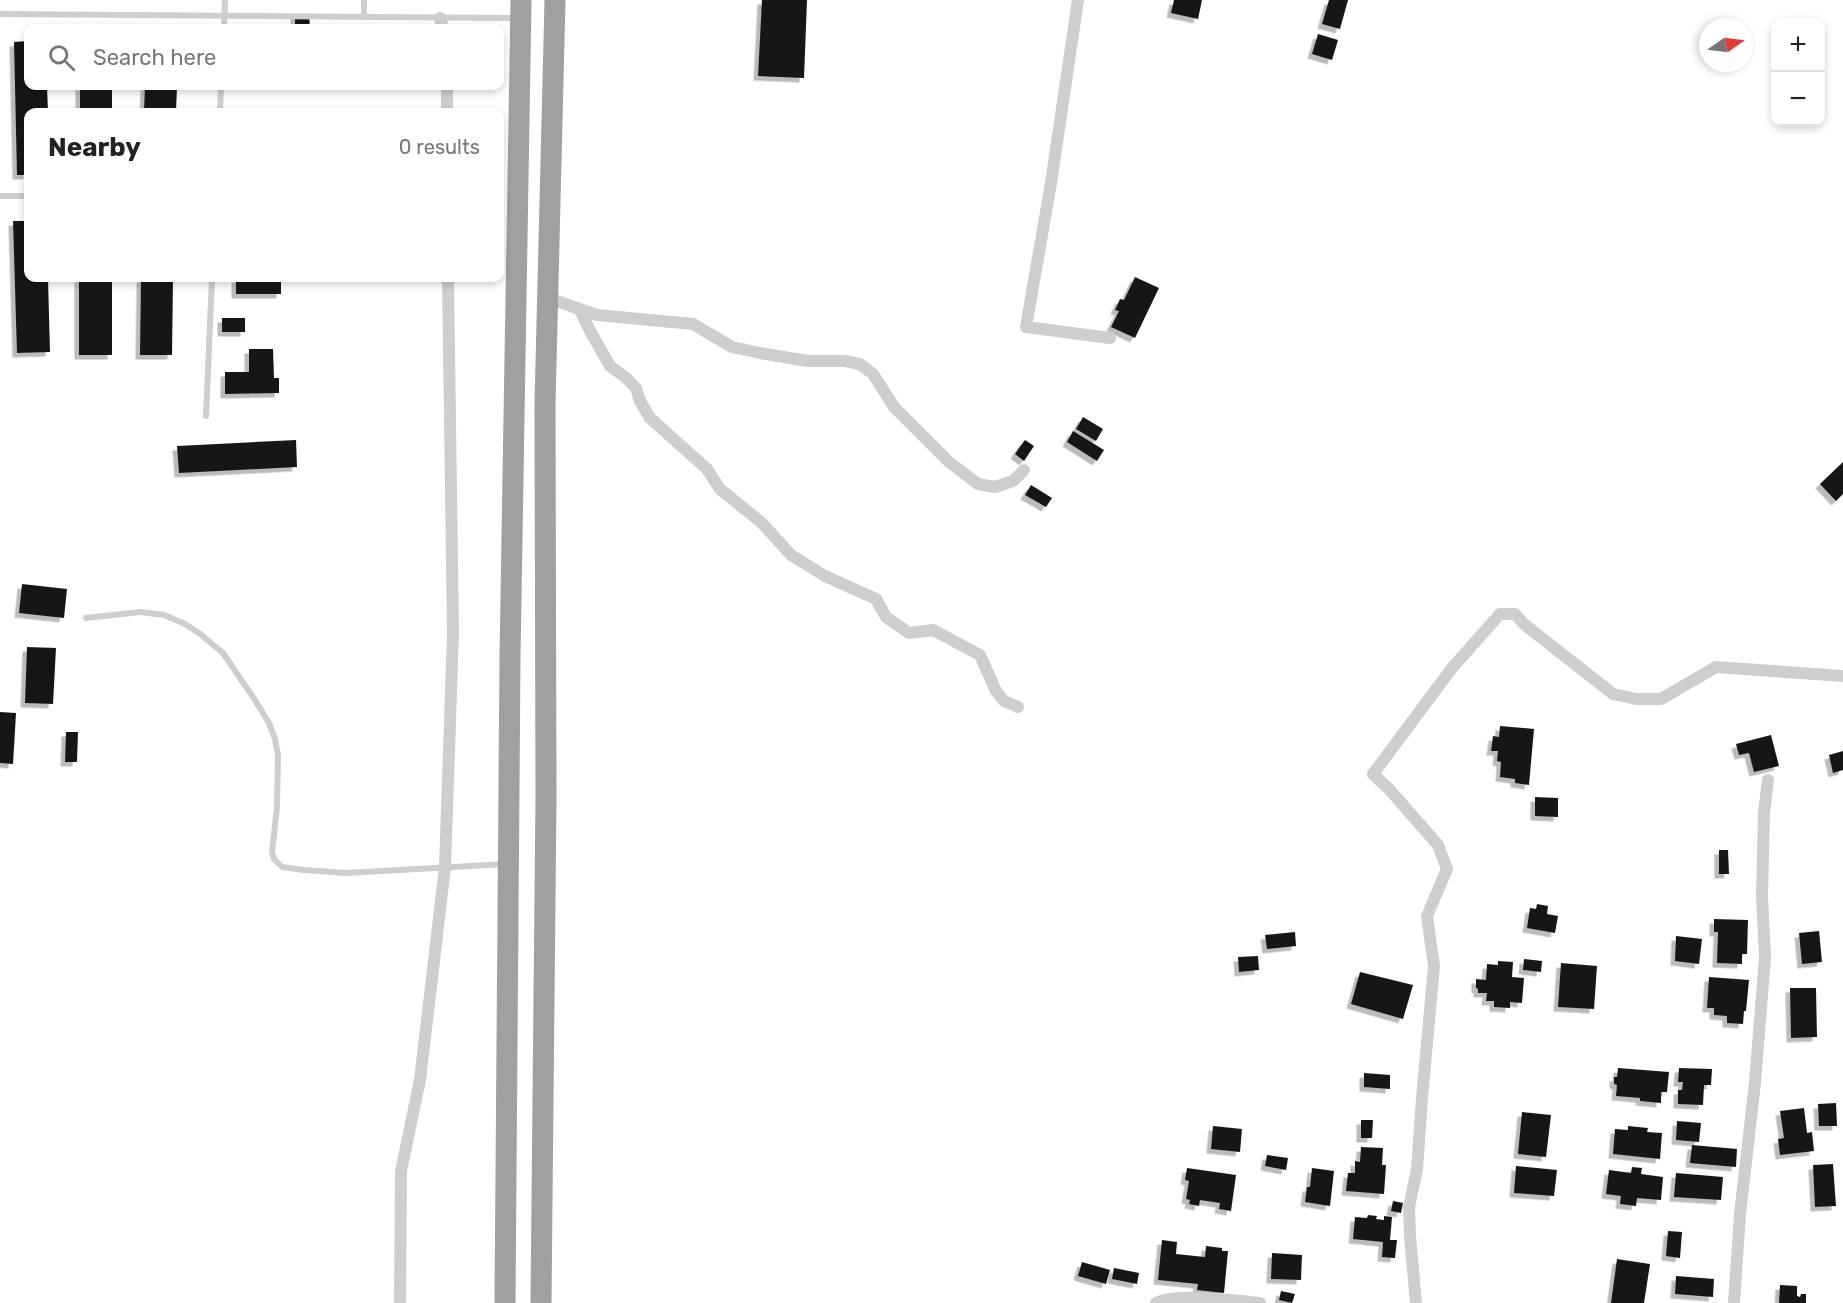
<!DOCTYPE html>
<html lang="en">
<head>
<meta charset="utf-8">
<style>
  body { margin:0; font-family:Rubik,sans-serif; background:#f2f2f2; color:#222 }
  .controls { position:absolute; right:18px; top:18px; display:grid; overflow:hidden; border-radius:12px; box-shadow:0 3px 9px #0003 }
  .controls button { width:54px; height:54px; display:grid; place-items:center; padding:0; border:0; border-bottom:2px solid #e0e0e0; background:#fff; color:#222; font:30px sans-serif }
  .compass { position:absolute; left:1699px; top:18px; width:54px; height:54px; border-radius:50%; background:#fff; box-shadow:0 3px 9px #0003; rotate:76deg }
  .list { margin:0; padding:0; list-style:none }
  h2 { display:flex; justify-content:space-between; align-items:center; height:78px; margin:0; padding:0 24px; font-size:26px }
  h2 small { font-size:20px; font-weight:400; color:#767676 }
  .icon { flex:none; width:33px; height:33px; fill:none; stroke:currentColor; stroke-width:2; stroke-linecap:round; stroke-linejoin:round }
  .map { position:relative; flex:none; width:1843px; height:1303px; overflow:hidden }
  .search { position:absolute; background:#fff; box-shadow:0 3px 9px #0003; left:24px; top:24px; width:480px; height:66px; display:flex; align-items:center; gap:15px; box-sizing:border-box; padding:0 21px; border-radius:12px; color:#767676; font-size:22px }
  .panel { position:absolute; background:#fff; box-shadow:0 3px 9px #0003; left:24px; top:108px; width:480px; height:174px; border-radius:12px }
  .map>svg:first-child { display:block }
  .building { fill:#181818; filter:url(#shadow) }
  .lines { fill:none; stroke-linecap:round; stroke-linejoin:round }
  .service { stroke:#cecece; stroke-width:6 }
  .minor { stroke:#cecece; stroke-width:12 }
  .trunk { stroke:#a0a0a0; stroke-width:21 }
</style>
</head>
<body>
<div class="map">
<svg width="1843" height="1303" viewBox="0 0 1843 1303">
  <defs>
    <filter id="shadow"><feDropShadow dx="-4.5" dy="4.5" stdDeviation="0" flood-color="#0004"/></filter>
  </defs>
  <rect width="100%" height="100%" fill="#fff"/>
  <!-- building -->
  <g class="building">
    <path d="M762,0H807L804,78L758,76Z"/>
    <path d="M1174,0H1202L1198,19L1171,13Z"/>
    <path d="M1329,0H1348L1340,29L1322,24Z"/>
    <path d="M295,14H309L310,28H295Z"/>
    <path d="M1318,34L1338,40L1332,60L1312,54Z"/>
    <path d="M28,41V86H47L48,112H28V175H17L14,42Z"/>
    <rect x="80" y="86" width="32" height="26"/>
    <path d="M145,86H177L176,112H144Z"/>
    <path d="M13,221H28V278H48L50,352L17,353Z"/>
    <path d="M1135,277L1159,288L1135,338L1111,327L1119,311L1115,310L1120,299L1124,300Z"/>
    <rect x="79" y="278" width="33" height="77"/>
    <path d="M141,278H173L172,355H140Z"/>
    <rect x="236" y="278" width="45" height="16"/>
    <rect x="222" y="318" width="23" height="14"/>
    <path d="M249,349H273L274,378H279V393L225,394V372H249Z"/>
    <path d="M1083,417L1103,429L1096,441L1076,429Z"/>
    <path d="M1073,431L1104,450L1097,461L1067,442Z"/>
    <path d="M296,440L297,467L179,473L177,446Z"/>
    <path d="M1025,440L1034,446L1024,461L1015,454Z"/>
    <path d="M1843,462V494L1836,501L1820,484Z"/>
    <path d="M1031,485L1052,498L1046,507L1025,495Z"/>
    <path d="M22,584L67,589L64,618L19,613Z"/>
    <path d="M27,647L56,648L53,704L25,703Z"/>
    <path d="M0,712L16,713L13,764L0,763Z"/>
    <path d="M1500,726L1534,729L1529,785L1515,783V779L1500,777L1501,762L1497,761L1498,751H1491L1493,736L1499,737Z"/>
    <path d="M66,732H78L77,762H65Z"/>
    <path d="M1771,735L1779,766L1754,772L1749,753L1739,755L1736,744Z"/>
    <path d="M1843,751V770L1833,773L1829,755Z"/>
    <path d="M1535,797L1558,798V817L1535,816Z"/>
    <path d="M1719,850H1728L1729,874H1719Z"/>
    <path d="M1537,904L1548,906L1547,914L1558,916L1555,933L1527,928L1530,908L1536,909Z"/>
    <path d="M1714,919L1748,920L1747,954H1742V964L1717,963L1718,932H1714Z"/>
    <path d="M1819,931L1822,962L1802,964L1799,933Z"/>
    <path d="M1295,932L1296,946L1267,949L1265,935Z"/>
    <path d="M1676,936L1702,939L1699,964L1675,961Z"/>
    <path d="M1258,956L1259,970L1239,972L1238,957Z"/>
    <path d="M1524,959L1542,961L1541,972L1523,970Z"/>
    <path d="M1498,961L1513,962L1512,977L1524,978L1522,1003L1510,1002V1008L1494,1007V1001H1486L1487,993H1478V989L1476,988V979L1486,980L1487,964L1498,965Z"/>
    <path d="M1561,963L1597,966L1594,1009L1558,1007Z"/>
    <path d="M1360,972L1413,985L1403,1019L1351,1004Z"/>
    <path d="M1709,977L1749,980L1746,1011H1744L1743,1024L1727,1023V1016L1714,1015V1008H1707Z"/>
    <path d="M1790,988H1816L1817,1037L1791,1038Z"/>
    <path d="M1618,1068L1669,1072L1667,1092H1661V1103L1640,1101V1098L1616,1096L1617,1085L1614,1084V1077H1617Z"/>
    <path d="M1679,1068L1712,1069L1711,1085H1704L1703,1105L1678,1104V1090H1682L1683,1082H1678Z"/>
    <path d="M1364,1073L1390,1075V1089L1364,1087Z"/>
    <path d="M1836,1103L1837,1126H1819L1818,1104Z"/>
    <path d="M1804,1108L1807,1133L1812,1132L1814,1151L1780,1155L1778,1139L1784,1138L1780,1111Z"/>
    <path d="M1522,1112L1551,1115L1546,1157L1518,1154Z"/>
    <path d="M1361,1120H1373L1372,1138H1361Z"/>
    <path d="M1677,1121L1701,1123L1699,1142L1676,1140Z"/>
    <path d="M1213,1126L1242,1129L1240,1152L1211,1149Z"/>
    <path d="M1628,1126L1648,1128L1647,1132L1662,1133L1660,1159L1613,1154L1615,1129L1628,1130Z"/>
    <path d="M1692,1145L1737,1149L1736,1167L1690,1163Z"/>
    <path d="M1361,1147L1383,1148L1382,1165H1386L1384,1194L1346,1191L1348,1173H1355V1161L1360,1162Z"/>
    <path d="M1267,1155L1288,1158L1286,1170L1265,1166Z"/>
    <path d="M1833,1164L1836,1206L1815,1207L1813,1165Z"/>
    <path d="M1516,1166L1557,1170L1554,1196L1514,1193Z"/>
    <path d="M1632,1167L1642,1168L1641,1174L1663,1177L1661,1200L1637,1198L1636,1206L1620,1204L1621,1196L1606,1194L1609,1170L1631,1173Z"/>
    <path d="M1187,1168L1236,1175L1231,1211L1219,1209L1220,1203L1200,1200L1199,1206L1189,1204L1190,1200L1186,1199L1189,1181L1185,1180Z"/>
    <path d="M1312,1168L1334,1171L1330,1206L1305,1202L1307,1187H1310Z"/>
    <path d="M1676,1173L1723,1177L1721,1200L1674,1197Z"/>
    <path d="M1393,1201L1403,1203L1401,1213L1391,1211Z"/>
    <path d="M1368,1215L1377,1216L1376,1219L1384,1220V1216L1392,1217L1390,1240H1397L1395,1258L1382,1257L1383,1242L1353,1239L1355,1217L1367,1218Z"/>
    <path d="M1668,1231L1682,1232L1680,1258L1666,1256Z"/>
    <path d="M1162,1240L1177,1242L1176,1254L1205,1257L1206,1246L1222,1248V1251H1228L1224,1293L1197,1290L1198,1284L1158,1280Z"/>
    <path d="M1272,1253L1302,1255L1301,1280L1271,1279Z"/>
    <path d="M1617,1259L1650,1264L1644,1303H1611Z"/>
    <path d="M1082,1262L1110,1270L1106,1284L1078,1276Z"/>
    <path d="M1114,1268L1139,1273L1137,1284L1112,1279Z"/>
    <path d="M1676,1276L1714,1279L1713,1297L1675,1294Z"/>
    <path d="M1780,1285L1797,1286V1296L1800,1297L1801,1294H1806V1303H1779Z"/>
    <path d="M1281,1291L1295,1294L1292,1303L1279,1300Z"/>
  </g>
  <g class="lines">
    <!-- service -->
    <g class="service">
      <path d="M0,14L517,18"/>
      <path d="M364,17V0"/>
      <path d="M224,28L225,0"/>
      <path d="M220,112L221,86"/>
      <path d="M0,196H28"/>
      <path d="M206,416L212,278"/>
      <path d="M86,618L140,612L164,615L185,624L199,633L223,653L255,700L269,723L275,739L278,755L277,807L272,852L274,859L282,867L304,870L346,873L506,864"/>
    </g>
    <!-- minor -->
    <g class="minor">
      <path d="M1078,0L1051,183L1026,327L1110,338"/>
      <path d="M440,18L443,28"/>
      <path d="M447,86V112"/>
      <path d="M548,298L597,315L693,324L732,347L760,353L808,361H844L860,364L873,374L894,407L949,462L978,484L995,487L1013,481L1024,470"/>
      <path d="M580,310L589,329L610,366L625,377L636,388L640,401L650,418L707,469L720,489L762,523L791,555L825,576L876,599L886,617L909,633L933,630L980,655L996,691L1004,701L1018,707"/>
      <path d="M400,1303L401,1171L420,1080L445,867L453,633L448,278"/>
      <path d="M1156,1303C1176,1292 1236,1301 1260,1303"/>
      <path d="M1416,1303L1410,1236L1409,1207L1417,1169L1422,1098L1434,966L1427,916L1447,869L1438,845L1389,789L1373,774L1452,668L1500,614H1515L1524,624L1613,694L1636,699H1661L1716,667L1843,676"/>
      <path d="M1734,1303L1740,1214L1755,1083L1765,957L1762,896L1764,813L1768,780"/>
    </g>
    <!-- trunk -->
    <g class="trunk">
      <path d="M505,1303L510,657L521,0"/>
      <path d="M541,1303L546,797L545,404L555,0"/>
    </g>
  </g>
</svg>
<div class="controls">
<button>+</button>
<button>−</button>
</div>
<svg class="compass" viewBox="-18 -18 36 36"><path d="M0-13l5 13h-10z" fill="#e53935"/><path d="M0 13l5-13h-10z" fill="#767676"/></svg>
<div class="search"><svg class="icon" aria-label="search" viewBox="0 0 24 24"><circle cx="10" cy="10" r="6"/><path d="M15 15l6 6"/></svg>Search here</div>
<section class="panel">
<h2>Nearby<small>0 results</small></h2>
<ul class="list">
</ul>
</section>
</div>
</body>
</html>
